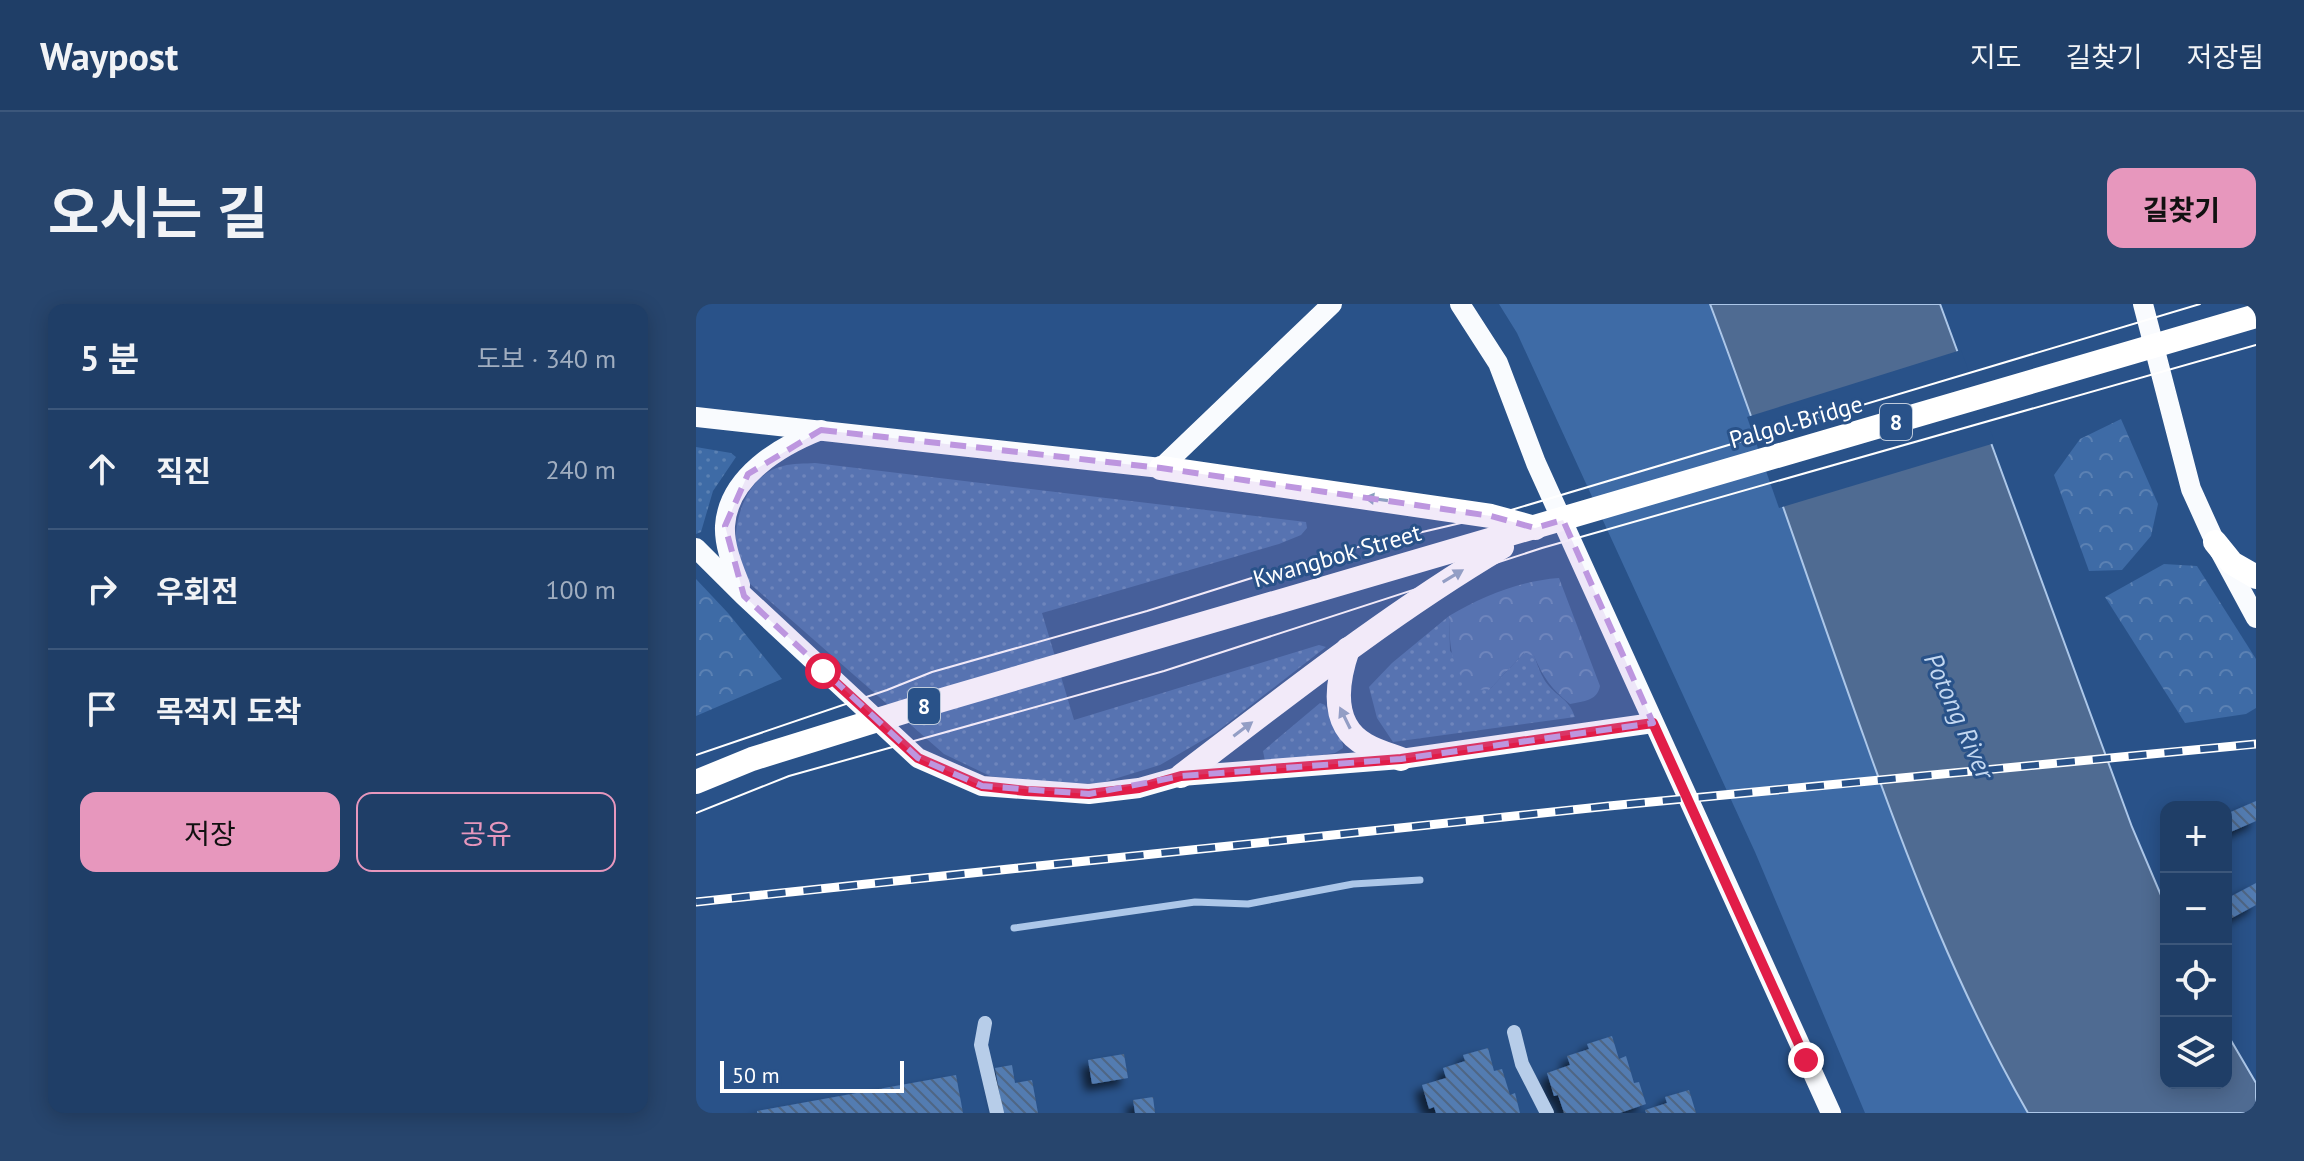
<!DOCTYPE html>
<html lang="ko">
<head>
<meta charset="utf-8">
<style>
  body { margin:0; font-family:"PT Sans","Noto Sans KR",sans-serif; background:#27456d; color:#f1f3f6 }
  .controls { position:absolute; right:24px; bottom:24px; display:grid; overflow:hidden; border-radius:16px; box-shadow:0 4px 20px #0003 }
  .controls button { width:72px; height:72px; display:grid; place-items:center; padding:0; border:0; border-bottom:2px solid #3c577b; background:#1f3e67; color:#f1f3f6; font:40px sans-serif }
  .scale { position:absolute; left:24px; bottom:20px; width:184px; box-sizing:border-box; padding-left:8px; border:4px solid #fff; border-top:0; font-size:22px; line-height:28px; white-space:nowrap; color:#fff; -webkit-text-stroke:6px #295289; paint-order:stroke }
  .stop { position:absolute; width:24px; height:24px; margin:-18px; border:6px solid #e11d48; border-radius:50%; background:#fff }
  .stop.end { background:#e11d48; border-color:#fff; box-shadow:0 2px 8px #0008 }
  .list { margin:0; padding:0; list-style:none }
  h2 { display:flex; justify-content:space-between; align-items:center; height:104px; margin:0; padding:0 32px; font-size:34px }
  h2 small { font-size:26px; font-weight:400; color:#a1aec0 }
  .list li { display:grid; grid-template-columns:52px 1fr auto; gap:24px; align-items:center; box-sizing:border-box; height:120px; padding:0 32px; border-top:2px solid #3c577b }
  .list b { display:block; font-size:30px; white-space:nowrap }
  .list em { font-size:26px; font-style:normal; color:#a1aec0 }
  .actions { display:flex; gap:16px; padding:24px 32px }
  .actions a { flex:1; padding:18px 0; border:2px solid #e797bd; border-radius:16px; text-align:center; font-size:28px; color:#e797bd }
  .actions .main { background:#e797bd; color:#111 }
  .icon { flex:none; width:44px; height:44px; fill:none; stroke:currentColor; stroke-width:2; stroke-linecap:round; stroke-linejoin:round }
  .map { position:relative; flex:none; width:1560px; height:809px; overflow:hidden; border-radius:16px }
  header { display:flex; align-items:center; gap:48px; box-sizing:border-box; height:112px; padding:0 40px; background:#1f3e67; border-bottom:2px solid #3c577b }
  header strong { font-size:38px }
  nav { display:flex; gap:44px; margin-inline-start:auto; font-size:28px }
  .intro { display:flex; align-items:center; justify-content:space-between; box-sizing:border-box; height:192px; padding:0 48px }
  h1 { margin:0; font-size:56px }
  .button { padding:20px 36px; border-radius:16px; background:#e797bd; color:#111; font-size:28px; font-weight:700 }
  main { display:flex; gap:48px; padding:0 48px }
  aside { flex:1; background:#1f3e67; border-radius:16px; box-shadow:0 4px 20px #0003 }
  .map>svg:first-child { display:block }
  .grass { fill:url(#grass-dots) }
  .forest { fill:url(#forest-crowns) }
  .park { fill:#3e6ba6 }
  .water { fill:#4f6b92; stroke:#acc7e9; stroke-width:2 }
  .pier { fill:#295289 }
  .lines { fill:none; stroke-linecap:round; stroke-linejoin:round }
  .stream { stroke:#acc7e9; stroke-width:7 }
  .building { fill:url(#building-back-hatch); filter:url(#shadow) }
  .minor { stroke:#b7cde9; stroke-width:14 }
  .major { stroke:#f9fbfe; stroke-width:20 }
  .highway { stroke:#fff; stroke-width:24 }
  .tram { stroke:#fff; stroke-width:2 }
  .rail-casing { stroke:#fff; stroke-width:9 }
  .rail { stroke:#295289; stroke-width:6; stroke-dasharray:18; stroke-linecap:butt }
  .oneway { fill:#89a0be }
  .route { stroke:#e11d48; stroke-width:10 }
  .marked { fill:#bd96df; fill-opacity:0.2; stroke:#bd96df; stroke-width:6; stroke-dasharray:16 10; stroke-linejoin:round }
  .labels { text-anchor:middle; stroke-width:6; stroke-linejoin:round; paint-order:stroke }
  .shield { fill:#295289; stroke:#bfcbdc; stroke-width:2 }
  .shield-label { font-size:22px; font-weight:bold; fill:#fff }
  .street-label { font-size:24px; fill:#fff; stroke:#295289 }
  .water-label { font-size:26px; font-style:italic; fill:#c3d7f0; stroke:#295289 }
</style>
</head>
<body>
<header>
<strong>Waypost</strong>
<nav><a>지도</a><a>길찾기</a><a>저장됨</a></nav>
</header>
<div class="intro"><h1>오시는 길</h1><a class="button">길찾기</a></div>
<main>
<aside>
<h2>5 분<small>도보 · 340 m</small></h2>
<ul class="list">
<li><svg class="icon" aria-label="ahead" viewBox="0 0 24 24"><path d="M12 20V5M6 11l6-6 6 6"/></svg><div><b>직진</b></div><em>240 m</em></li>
<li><svg class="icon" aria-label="right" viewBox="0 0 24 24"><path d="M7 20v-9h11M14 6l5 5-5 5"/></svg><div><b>우회전</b></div><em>100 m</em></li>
<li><svg class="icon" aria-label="arrive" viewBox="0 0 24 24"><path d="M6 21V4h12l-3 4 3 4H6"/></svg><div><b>목적지 도착</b></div></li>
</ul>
<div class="actions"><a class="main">저장</a><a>공유</a></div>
</aside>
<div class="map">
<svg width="1560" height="809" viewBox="0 0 1560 809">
  <defs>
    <pattern id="grass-dots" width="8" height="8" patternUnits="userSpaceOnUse" patternTransform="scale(2)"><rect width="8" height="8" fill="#3e6ba6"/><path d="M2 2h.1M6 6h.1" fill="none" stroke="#5b81b3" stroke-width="1.8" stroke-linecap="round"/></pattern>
    <pattern id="forest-crowns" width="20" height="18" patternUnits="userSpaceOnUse" patternTransform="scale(2)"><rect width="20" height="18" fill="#3e6ba6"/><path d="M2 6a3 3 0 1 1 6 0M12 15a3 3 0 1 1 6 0" fill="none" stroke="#5b81b3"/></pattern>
    <pattern id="building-back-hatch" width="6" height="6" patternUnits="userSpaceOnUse" patternTransform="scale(2)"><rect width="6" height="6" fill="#527bb1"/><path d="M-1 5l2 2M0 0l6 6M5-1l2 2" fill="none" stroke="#4f6684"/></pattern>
    <filter id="shadow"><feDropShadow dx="-7" dy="7" stdDeviation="4" flood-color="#0009"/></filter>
  </defs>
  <rect width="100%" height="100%" fill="#295289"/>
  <!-- grass -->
  <g class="grass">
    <path d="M0,143L35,149L40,153L17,187L5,228L0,230Z"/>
    <path d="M119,159L610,218L611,224L605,231L583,240L346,309L378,416L623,341L630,343L519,429L464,461L405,479L349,480L294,472L248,450L52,278C48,267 42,254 40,243C37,212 54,169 87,162C97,159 109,160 119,159Z"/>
    <path d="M753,312L754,347L793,386L828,349L838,351C841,360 844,369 849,377C860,393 872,393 879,413L697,438L681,414L673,383L696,359Z"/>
    <path d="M624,399L629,401C634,412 648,434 647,444L639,449L575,458L569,457L567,447Z"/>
  </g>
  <!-- forest -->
  <g class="forest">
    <path d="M1425,115L1462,200L1455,232L1426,266L1393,267L1358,171L1384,135Z"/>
    <path d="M1468,260L1501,262L1560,355V404L1550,410L1489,419L1409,293Z"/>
    <path d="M863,274L904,382C901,397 888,397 874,400C856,386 847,373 838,352L828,349L793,386L774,385C754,359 754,344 753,312C787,292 823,277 863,274Z"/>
    <path d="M0,275L32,309L86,375L0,412Z"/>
  </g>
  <!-- park -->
  <path class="park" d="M803,0H1014C1068,143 1116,289 1168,433C1214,563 1263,689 1332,809H1169L1059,548L821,29Z"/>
  <!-- water -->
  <path class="water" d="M1014,0H1244L1436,523L1470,603V779H1530V728L1560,779V809H1332C1263,689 1214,563 1168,433C1116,289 1068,143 1014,0Z"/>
  <!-- pier -->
  <path class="pier" d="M1265,46L1299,139L1083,204L1051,113Z"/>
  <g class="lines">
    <!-- stream -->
    <path class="stream" d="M318,624L499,598L552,600L657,580L724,576"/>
  </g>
  <!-- building -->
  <g class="building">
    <path d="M1560,497V517L1530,530V510Z"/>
    <path d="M1560,579V601L1536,614L1530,603V595Z"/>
    <path d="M916,732L923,755L930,752L938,779L943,778L950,800L924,809H868L862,791L858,792L851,769L874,761L871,752L893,745L891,740Z"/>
    <path d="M792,744L798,767L806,765L814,791L819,789L824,809H740L738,803L733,805L726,781L750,774L747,764L769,757L767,751Z"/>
    <path d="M428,750L432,774L396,780L392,756Z"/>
    <path d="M316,761L319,779L336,776L342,809H307L299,764Z"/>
    <path d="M260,771L267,809H61V807Z"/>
    <path d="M993,786L1000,809H950L949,806L971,799L969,793Z"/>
    <path d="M457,793L459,809H439L437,796Z"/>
  </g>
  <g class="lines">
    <!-- minor -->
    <g class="minor">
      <path d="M289,719L285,741L301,809"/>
      <path d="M818,728L826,760L851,809"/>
    </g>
    <!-- major -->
    <g class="major">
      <path d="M764,0L802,59L840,159L1135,809"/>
      <path d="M1447,0L1495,185L1519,238L1560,314"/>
      <path d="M0,113L465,164L636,0"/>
      <path d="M0,244L48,292L222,454L286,482L393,490L443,484L485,472L705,455L957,419"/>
      <path d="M44,281C37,263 28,242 29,222C32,173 84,142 125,126"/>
    </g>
    <!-- highway -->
    <g class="highway">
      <path d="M465,164L795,212L839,224"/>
      <path d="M1519,238L1536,259L1560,273"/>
      <path d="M652,345C641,377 633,421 670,441C680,447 694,451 705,455"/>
      <path d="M485,472C590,392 693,310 806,243"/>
      <path d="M0,478L56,455L246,396L1560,12"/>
    </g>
    <!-- tram -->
    <g class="tram">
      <path d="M0,451L191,386L236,368L451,307L632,250L795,212L1504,0"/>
      <path d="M0,509L93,472L468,367L846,244L1560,41"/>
    </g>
    <defs>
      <path id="rail" d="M0,598L913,502L1560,440"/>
    </defs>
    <!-- rail casing -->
    <use href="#rail" class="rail-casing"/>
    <!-- rail -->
    <use href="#rail" class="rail"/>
  </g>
  <!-- one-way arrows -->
  <defs><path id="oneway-solid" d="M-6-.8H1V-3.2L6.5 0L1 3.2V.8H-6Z" transform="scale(2)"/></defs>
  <g class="oneway">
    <use href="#oneway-solid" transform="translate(680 195) rotate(-172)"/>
    <use href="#oneway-solid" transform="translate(757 272) rotate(-31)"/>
    <use href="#oneway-solid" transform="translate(649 414) rotate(-116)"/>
    <use href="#oneway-solid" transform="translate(547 425) rotate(-37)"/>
  </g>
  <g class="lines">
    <!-- route -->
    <path class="route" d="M127,367L222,454L286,482L330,487L393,490L443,484L485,472L705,455L957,419L1110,756"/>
  </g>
  <!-- marked area -->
  <path class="marked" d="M125,126L465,164L795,212L839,224L867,216L957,419L705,455L485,472L393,490L286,482L222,454L48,292L29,222L52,170Z"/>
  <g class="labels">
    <!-- shield labels -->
    <g class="shield">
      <rect x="1184" y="100" width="32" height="36" rx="6"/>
      <rect x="212" y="384" width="32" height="36" rx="6"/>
    </g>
    <g class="shield-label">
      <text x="1200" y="126">8</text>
      <text x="228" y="410">8</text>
    </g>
    <!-- street labels -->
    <g class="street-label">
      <text transform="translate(1100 118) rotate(-16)" y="8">Palgol Bridge</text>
      <text transform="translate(641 252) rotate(-16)" y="8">Kwangbok Street</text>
    </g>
    <!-- water labels -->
    <g class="water-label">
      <text transform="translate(1263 412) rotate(66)" y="9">Potong River</text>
    </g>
  </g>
</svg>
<div class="controls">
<button>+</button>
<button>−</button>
<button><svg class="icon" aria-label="locate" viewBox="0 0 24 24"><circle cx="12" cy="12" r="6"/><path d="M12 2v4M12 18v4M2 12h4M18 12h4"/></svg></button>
<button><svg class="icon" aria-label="layers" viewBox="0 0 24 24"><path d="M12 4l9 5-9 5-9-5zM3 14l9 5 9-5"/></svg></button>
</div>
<div class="scale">50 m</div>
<div class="stop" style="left:127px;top:367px"></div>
<div class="stop end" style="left:1110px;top:756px"></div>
</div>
</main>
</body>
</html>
